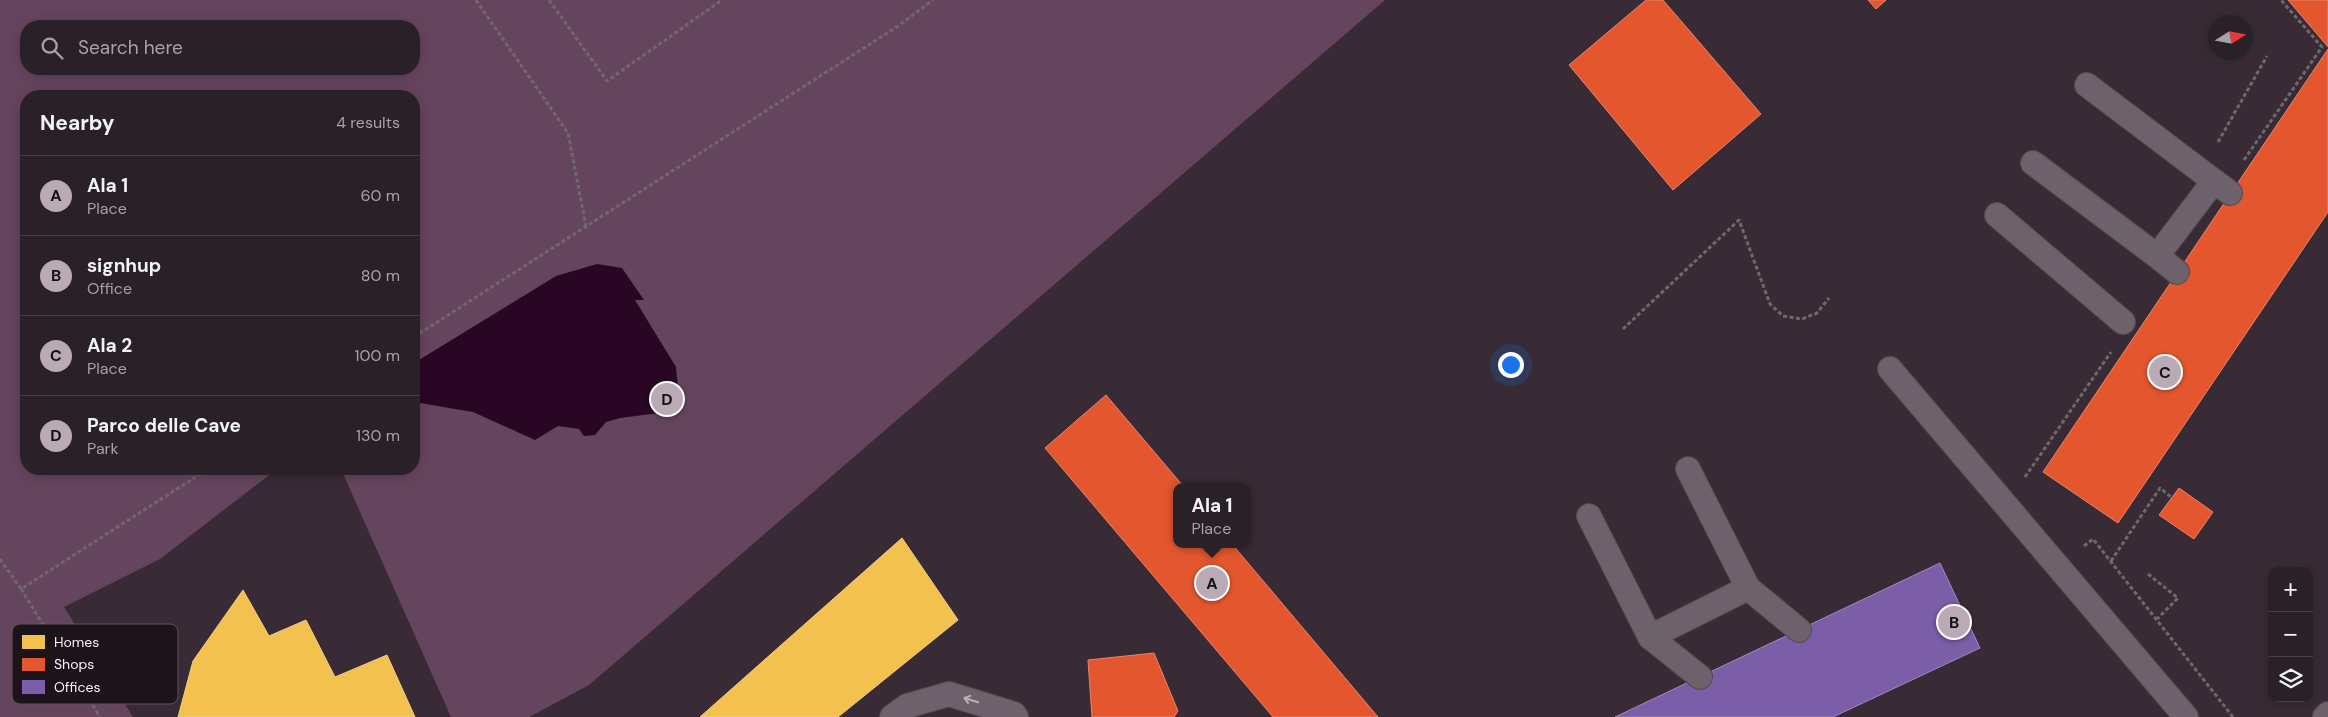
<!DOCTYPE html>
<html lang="en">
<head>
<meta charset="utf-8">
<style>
  body { margin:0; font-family:"DM Sans",sans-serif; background:#322830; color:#f1f3f6 }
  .controls { position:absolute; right:15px; bottom:15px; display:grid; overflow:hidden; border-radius:10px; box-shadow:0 2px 12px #0003 }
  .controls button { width:45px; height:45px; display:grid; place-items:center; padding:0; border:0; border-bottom:1px solid #463e45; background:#2a2028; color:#f1f3f6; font:25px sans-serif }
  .compass { position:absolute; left:2208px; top:15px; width:45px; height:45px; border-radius:50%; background:#2a2028; box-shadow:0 2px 12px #0003; rotate:79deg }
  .you { position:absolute; left:1510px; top:364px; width:18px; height:18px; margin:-12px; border:4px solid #fff; border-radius:50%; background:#1a73e8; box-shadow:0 0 0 8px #1a73e833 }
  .badge { display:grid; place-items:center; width:32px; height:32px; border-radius:50%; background:#b9aab5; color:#111; font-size:16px; font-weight:700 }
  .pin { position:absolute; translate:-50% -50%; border:2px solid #fff; box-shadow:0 1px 5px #0006 }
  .popup { position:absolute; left:1173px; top:483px; width:78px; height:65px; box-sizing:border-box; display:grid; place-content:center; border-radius:10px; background:#2a2028; filter:drop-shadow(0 1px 4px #0005); font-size:16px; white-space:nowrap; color:#a5a3a8 }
  .popup b { font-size:19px; color:#f1f3f6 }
  .popup::after { content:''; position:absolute; left:50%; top:100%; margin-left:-10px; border:10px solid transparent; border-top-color:#2a2028 }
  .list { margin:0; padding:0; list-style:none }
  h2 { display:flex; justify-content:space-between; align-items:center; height:65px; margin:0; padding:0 20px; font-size:21px }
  h2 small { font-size:16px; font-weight:400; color:#a5a3a8 }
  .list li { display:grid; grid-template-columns:32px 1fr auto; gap:15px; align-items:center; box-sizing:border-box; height:80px; padding:0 20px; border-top:1px solid #463e45 }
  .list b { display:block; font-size:19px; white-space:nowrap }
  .list p { margin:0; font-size:16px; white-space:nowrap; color:#a5a3a8 }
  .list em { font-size:16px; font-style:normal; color:#a5a3a8 }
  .icon { flex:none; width:28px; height:28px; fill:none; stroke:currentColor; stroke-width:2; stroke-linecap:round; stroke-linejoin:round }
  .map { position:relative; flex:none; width:2328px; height:717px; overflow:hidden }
  .search { position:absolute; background:#2a2028; box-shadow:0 2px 12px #0003; left:20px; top:20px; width:400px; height:55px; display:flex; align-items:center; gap:12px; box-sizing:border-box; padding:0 18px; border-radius:20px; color:#a5a3a8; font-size:19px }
  .panel { position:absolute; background:#2a2028; box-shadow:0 2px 12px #0003; left:20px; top:90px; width:400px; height:385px; border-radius:20px }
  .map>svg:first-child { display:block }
  .green { fill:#65455e; fill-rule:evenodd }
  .water { fill:#2a0625 }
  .homes { fill:#f2c14e; stroke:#f6ce82 }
  .shops { fill:#e4572e; stroke:#ec846b }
  .offices { fill:#7b5ea7; stroke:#a289c0 }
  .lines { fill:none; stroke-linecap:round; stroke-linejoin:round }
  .lane-casing { stroke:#544851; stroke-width:26 }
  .path { stroke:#71676f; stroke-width:3; stroke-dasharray:4 2.5; stroke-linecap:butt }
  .lane { stroke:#6d626b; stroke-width:24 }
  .oneway { stroke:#bdafba }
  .key { fill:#1d131b; stroke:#60555e; stroke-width:1 }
  .key-label { font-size:14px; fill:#feeefa }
</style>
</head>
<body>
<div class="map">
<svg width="2328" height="717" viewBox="0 0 2328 717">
  <rect width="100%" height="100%" fill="#382b35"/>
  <!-- green -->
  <path class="green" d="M0,0H1385L589,685L529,717H451L341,469H414V96H26V469H277L160,559L64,607L133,717H0ZM26,26H414V69H26Z"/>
  <!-- water -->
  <path class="water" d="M597,264L622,268L644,300H635L676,367L679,397L667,412L620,418L606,422L595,435L584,436L579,429L558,426L535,440L473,412L414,402V363L556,276Z"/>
  <!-- homes -->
  <g class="homes">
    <path d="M902,538L958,620L838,717H700Z"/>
    <path d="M243,590L269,636L306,620L335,677L387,655L415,717H178L193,661Z"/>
  </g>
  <!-- shops -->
  <g class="shops">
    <path d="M1646,0H1663L1761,114L1673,190L1569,65Z"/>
    <path d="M1868,0H1886L1876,9Z"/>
    <path d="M2288,0H2328V47Z"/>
    <path d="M2328,49V212L2118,523L2043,472Z"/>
    <path d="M1106,395L1184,487H1177V544H1232L1378,717H1273L1045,448Z"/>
    <path d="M2179,488L2213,512L2194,539L2159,515Z"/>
    <path d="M1154,653L1178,711L1174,717H1092L1088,660Z"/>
  </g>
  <!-- offices -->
  <path class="offices" d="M1940,563L1980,648L1833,717H1615Z"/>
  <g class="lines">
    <defs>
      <g id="lane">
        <path d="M2033,163L2157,256L2214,181L2087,85"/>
        <path d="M2214,181L2230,193"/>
        <path d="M1997,215L2123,322"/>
        <path d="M2157,256L2177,272"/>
        <path d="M1890,369L2186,717"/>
        <path d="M1688,469L1748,588L1799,630"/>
        <path d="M1589,516L1650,637L1700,677"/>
        <path d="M1650,637L1748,588"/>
        <path d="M892,717L907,706L949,694L1014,714L1016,717"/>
        <path d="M2325,717L2328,714"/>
      </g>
    </defs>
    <!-- lane casing -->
    <use href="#lane" class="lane-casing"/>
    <!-- path -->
    <g class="path">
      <path d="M476,0L568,133L586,226"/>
      <path d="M549,0L607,81L722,0"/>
      <path d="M2218,142L2267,56"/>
      <path d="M2244,160L2322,47L2281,0"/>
      <path d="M1623,329L1739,220L1770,304L1783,316L1802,319L1817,313L1829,298"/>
      <path d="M414,337L898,26L933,0"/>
      <path d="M2025,477L2111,352"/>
      <path d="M2084,546L2093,539L2233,717"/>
      <path d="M0,559L21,589L208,469"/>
      <path d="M2111,561L2160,488L2171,497"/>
      <path d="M2148,574L2178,598L2157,619"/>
      <path d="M21,589L100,717"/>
    </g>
    <!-- lane -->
    <use href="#lane" class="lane"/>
  </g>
  <!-- one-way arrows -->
  <defs><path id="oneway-shaft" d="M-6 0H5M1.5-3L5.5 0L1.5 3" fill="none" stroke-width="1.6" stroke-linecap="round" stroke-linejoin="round" transform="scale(1.25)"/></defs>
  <use class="oneway" href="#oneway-shaft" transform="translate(971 700) rotate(-163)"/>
  <!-- legend -->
  <rect x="12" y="624" width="166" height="80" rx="8" class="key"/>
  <rect x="22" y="635" width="23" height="14" fill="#f2c14e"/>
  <rect x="22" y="658" width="23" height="13" fill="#e4572e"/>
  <rect x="22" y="680" width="23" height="14" fill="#7b5ea7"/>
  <g class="key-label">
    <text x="54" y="647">Homes</text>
    <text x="54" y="669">Shops</text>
    <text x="54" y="692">Offices</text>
  </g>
</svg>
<div class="controls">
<button>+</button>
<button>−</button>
<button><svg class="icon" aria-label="layers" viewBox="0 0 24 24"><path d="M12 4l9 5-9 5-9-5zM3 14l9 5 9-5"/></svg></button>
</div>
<svg class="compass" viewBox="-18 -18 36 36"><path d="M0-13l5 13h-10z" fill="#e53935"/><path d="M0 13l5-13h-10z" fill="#a5a3a8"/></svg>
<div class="you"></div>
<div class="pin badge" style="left:1212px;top:583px">A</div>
<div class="popup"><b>Ala 1</b>Place</div>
<div class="pin badge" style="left:1954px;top:622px">B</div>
<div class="pin badge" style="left:2165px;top:372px">C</div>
<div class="pin badge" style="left:667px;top:399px">D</div>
<div class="search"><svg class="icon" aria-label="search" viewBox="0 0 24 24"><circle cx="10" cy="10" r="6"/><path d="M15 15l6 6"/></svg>Search here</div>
<section class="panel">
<h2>Nearby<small>4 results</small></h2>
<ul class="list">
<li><span class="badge">A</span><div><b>Ala 1</b><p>Place</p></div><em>60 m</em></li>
<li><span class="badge">B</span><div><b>signhup</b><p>Office</p></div><em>80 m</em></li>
<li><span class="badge">C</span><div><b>Ala 2</b><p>Place</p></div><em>100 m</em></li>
<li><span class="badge">D</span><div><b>Parco delle Cave</b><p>Park</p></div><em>130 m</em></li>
</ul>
</section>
</div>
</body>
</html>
